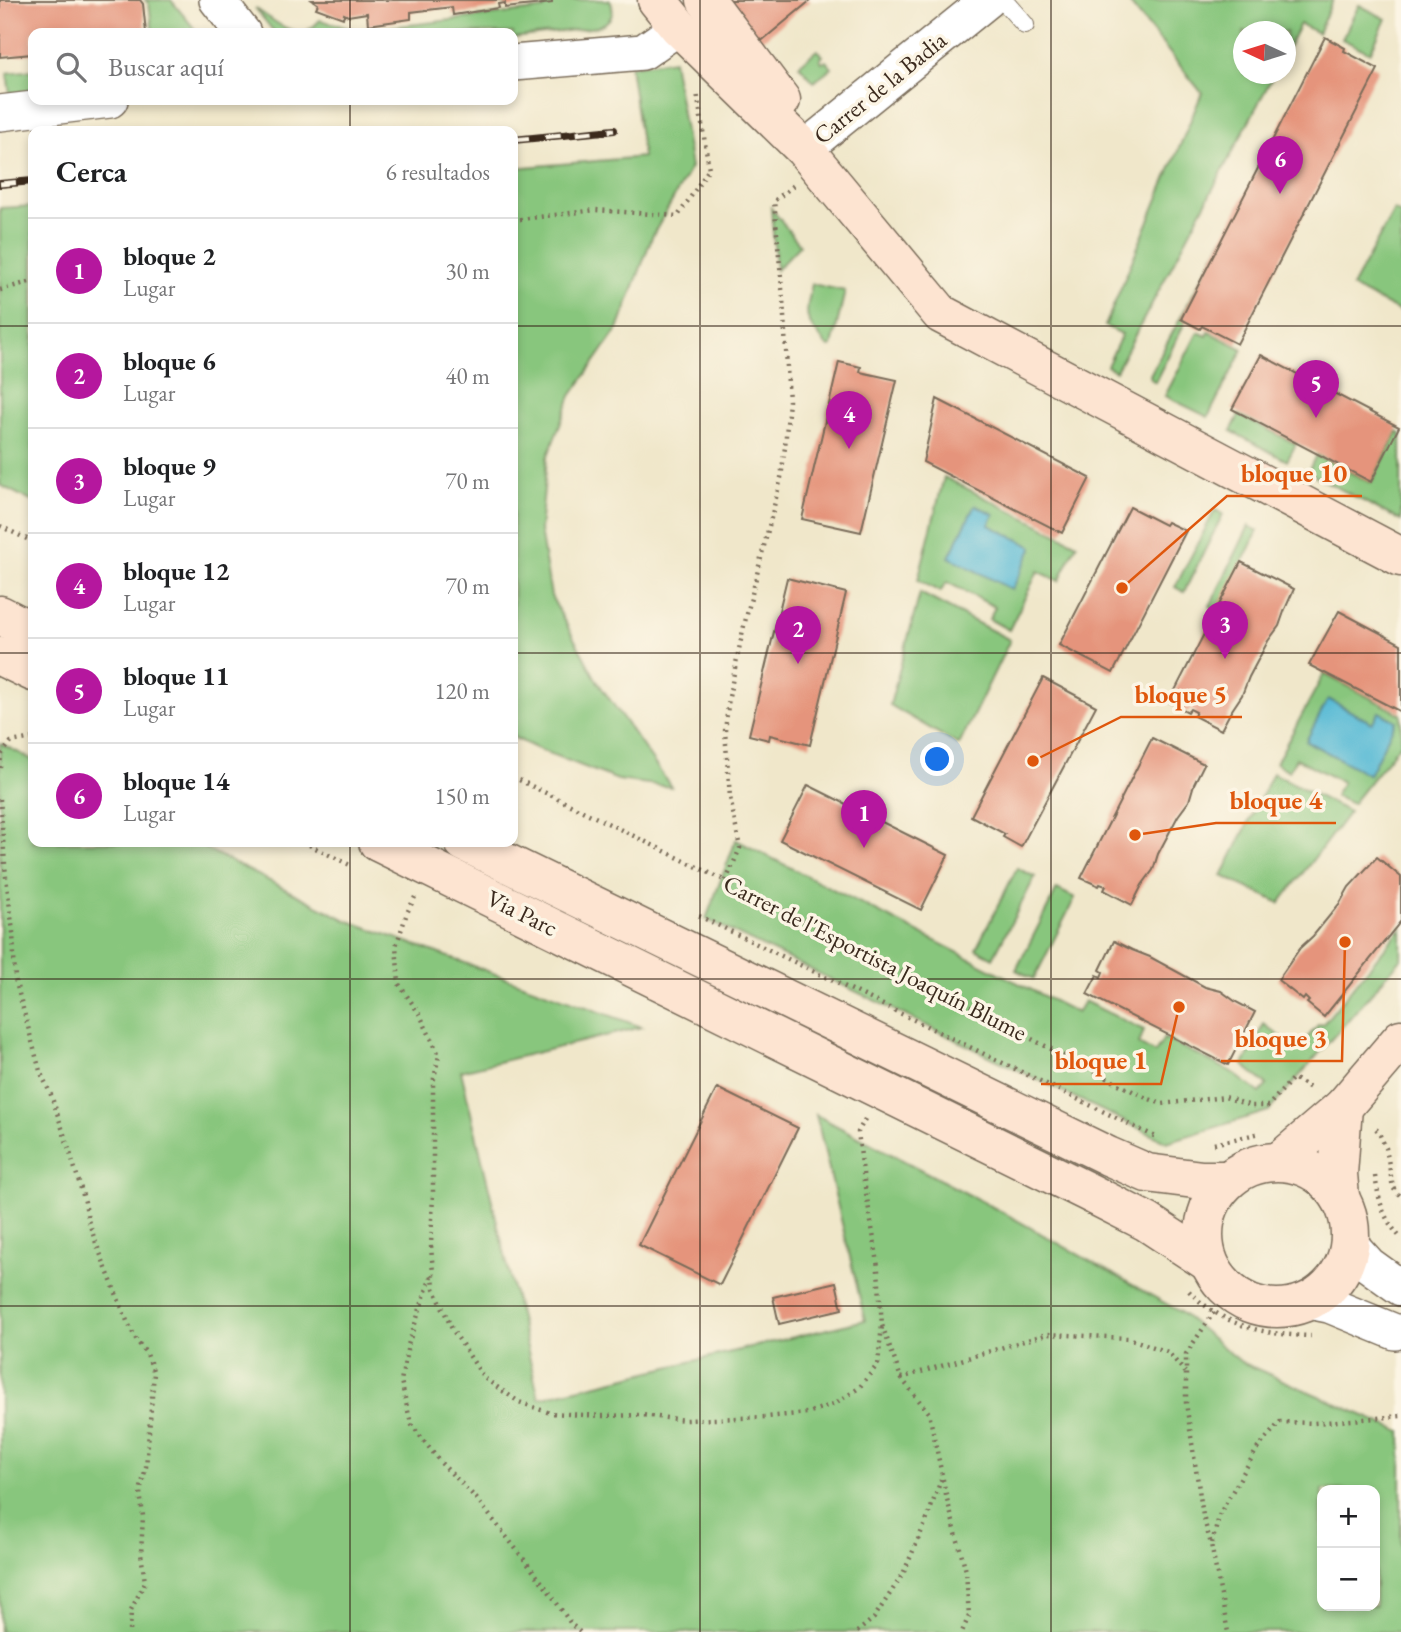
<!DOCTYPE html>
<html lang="es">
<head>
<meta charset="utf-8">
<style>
  body { margin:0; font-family:"EB Garamond",serif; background:#f2f2f2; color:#202124 }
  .controls { position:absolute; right:21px; bottom:21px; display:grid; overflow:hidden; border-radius:14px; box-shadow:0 4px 10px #0003 }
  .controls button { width:63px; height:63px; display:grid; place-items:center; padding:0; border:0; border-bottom:2px solid #e0e0e0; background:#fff; color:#202124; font:35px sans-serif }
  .compass { position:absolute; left:1233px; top:21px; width:63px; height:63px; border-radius:50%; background:#fff; box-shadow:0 4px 10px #0003; rotate:274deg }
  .you { position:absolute; left:938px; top:760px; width:24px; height:24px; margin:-18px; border:5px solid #fff; border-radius:50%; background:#1a73e8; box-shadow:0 0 0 10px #1a73e833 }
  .badge { display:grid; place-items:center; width:46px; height:46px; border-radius:50%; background:#b5179e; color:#fff; font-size:23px; font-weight:700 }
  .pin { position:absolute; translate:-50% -58px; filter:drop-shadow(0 2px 4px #0008) }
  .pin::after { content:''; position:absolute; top:37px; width:24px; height:21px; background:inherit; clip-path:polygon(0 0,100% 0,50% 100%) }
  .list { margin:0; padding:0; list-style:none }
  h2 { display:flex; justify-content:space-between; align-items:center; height:91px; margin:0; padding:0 28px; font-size:30px }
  h2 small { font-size:23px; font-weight:400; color:#757577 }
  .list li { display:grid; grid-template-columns:46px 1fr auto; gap:21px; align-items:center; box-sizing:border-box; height:105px; padding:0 28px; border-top:2px solid #e0e0e0 }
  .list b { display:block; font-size:26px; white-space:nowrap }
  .list p { margin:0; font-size:23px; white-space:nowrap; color:#757577 }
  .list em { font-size:23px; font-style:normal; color:#757577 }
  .icon { flex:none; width:38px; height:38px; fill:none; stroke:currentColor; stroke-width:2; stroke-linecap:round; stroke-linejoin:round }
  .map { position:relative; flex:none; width:1401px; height:1632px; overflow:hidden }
  .search { position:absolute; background:#fff; box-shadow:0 4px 10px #0003; left:28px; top:28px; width:490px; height:77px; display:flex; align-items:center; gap:18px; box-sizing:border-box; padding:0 24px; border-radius:14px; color:#757577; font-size:26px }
  .panel { position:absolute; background:#fff; box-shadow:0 4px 10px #0003; left:28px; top:126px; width:490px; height:721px; border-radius:14px }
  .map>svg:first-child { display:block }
  .green { fill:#88c67d; stroke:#62784e; stroke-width:2; fill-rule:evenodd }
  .water { fill:#57bad5; stroke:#49727a; stroke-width:2 }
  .building { fill:#e5947c }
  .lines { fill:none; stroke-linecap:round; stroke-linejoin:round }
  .lane-casing { stroke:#7a6c5a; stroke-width:20 }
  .street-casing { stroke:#7a6c5a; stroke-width:38 }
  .secondary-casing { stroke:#7a6c5a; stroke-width:41 }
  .path { stroke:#7a6c5a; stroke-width:4.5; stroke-dasharray:2 5; stroke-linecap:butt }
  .lane { stroke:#fff; stroke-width:18 }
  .street { stroke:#fff; stroke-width:35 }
  .secondary { stroke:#fde4d1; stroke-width:38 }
  .rail-casing { stroke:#3b2a1e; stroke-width:8 }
  .rail { stroke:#fcf5e5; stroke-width:5; stroke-dasharray:16; stroke-linecap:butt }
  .grid { fill:none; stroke:#3b2a1e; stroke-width:2; stroke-opacity:0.55 }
  .labels { text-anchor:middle; stroke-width:7; stroke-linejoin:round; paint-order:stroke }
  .street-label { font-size:24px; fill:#3b2a1e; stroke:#fcf5e5 }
  .leader { fill:none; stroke:#df570d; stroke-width:2.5 }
  .callout-dot { fill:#df570d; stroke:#fcf5e5; stroke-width:2.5 }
  .callout-label { font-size:26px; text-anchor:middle; font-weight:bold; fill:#df570d; stroke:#fcf5e5; stroke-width:7; stroke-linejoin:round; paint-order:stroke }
</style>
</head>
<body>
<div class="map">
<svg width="1401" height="1632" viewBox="0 0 1401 1632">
  <rect width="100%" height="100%" fill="#fcf5e5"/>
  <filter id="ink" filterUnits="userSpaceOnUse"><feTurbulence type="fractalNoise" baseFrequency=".0143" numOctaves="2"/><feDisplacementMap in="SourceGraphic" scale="14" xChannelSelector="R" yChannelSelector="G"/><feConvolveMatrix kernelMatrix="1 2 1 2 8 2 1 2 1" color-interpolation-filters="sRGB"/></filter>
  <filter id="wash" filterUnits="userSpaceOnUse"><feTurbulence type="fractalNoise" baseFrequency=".00686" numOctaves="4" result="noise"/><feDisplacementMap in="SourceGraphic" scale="28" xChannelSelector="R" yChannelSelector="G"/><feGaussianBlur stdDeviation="1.57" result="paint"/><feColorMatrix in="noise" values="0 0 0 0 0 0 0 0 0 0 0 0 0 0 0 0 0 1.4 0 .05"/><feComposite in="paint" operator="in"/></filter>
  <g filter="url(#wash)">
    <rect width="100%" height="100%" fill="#f0e7ca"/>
    <!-- green -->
    <g class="green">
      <path d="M145,0H171L198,33H153L149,4Z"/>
      <path d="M549,0H610C616,13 611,22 597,27L513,38V33H275L255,8C269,17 288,35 306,31C312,29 316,24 320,20L359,31L544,9V4H549Z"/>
      <path d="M1127,0H1333L1318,33L1300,24L1286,51V32H1244V74H1274L1116,371L1107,366L1122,334L1105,326L1202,93Z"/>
      <path d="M1359,5L1386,19L1370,53L1342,39Z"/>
      <path d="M817,50L823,56L820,59L822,62L826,61L832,68L814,82L799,65Z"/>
      <path d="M673,60L691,167L652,237L619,327L571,396L547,458L540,530L551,596L597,681L671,787L618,780L538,749L513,737V168L643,157L630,66Z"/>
      <path d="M33,70V92L10,94L7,73Z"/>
      <path d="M33,206V502L0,485V208Z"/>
      <path d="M771,208L800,245L776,270V269Z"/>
      <path d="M1394,210L1401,214V312L1352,287Z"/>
      <path d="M1223,238L1227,239L1155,382L1151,379L1150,375Z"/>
      <path d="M812,284L845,291L832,346L830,347L827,346C804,317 804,321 812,284Z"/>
      <path d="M1198,332L1207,336L1209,332L1243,349L1208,417L1165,396Z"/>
      <path d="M1239,415L1296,444L1287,461L1231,431Z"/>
      <path d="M1398,432L1401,434V521L1308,472L1316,455L1371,483Z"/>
      <path d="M944,477L1077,544L1059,581L1038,571L1009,630L989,619L995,607L947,582L940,592L918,580Z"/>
      <path d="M1215,510L1223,514L1184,592L1175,587Z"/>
      <path d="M1249,526L1258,531L1218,611L1210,606Z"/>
      <path d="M920,593L1010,640L959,745L890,705Z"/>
      <path d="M1324,674L1401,714V743L1352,804L1335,796L1342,782L1296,758L1289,771L1276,763Z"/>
      <path d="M0,743L33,760V842H193L346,920L642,1027L461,1071L539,1398L865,1320L816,1115L1004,1213L1179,1311L1241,1362L1401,1432V1632H0ZM1322,1490H1375V1606H1322Z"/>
      <path d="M1273,773L1349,812L1280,903L1222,876Z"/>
      <path d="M736,840L1077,1013L1084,1001L1144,1030L1139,1044L1155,1053L1164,1038L1230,1071L1260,1093L1267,1085L1243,1065L1264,1024L1297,1050L1318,1025L1323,1024L1401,928V959L1269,1111L1167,1142L706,919Z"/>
      <path d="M1017,868L1035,877L993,958L976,949Z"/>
      <path d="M1057,889L1075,898L1034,979L1016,970Z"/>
    </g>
    <!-- water -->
    <g class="water">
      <path d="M975,505L994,514L989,525L1033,547L1012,590L949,557Z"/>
      <path d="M1328,699L1372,723L1379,712L1396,721L1369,775L1306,741Z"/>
    </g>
    <g id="blocks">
      <!-- building -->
      <g class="building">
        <path d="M0,0H140L143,4L146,33H33L32,54L0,57Z"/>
        <path d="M312,0H552V3L505,8V3L498,4L499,8L453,15L452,7L411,12V19L368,25L367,13L348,16L344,14L343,18L316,8L318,4Z"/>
        <path d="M724,0H811L759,43Z"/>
        <path d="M1325,37L1345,48L1344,51L1378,69L1237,344L1202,326L1200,329L1181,319Z"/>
        <path d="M1261,355L1399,427L1371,482L1232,409Z"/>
        <path d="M839,362L861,367L860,372L897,380L861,532L802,519Z"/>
        <path d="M937,399L1090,478L1062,533L923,462Z"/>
        <path d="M1130,507L1165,525L1167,522L1186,531L1113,673L1059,645Z"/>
        <path d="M1241,562L1294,589L1285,609L1279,626L1268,641L1249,677L1242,695L1230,713L1221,730L1194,716L1196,712L1190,709L1188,712L1169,702Z"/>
        <path d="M787,578L846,593L810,745L770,735L769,740L749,735Z"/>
        <path d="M1339,611L1401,644V712L1309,665Z"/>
        <path d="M1043,678L1096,706L1021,847L1003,837L1005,834L971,816Z"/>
        <path d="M1152,738L1204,764L1194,784L1189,801L1178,816L1158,854L1153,870L1142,885L1132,905L1104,890L1106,886L1100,884L1099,886L1081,878Z"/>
        <path d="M808,785L948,855L921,910L780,840Z"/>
        <path d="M1377,857L1401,877V921L1324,1017L1307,1003L1309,1001L1305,997L1303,1000L1278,980L1300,948L1313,936L1340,903L1349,887Z"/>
        <path d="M1114,941L1132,950L1150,957L1205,987L1221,991L1236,1002L1255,1012L1228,1065L1087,994L1097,975L1101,977L1103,972L1100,970Z"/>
        <path d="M717,1088L798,1128L720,1285L639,1245Z"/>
        <path d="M836,1282L842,1309L779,1324L773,1297Z"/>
      </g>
    </g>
  </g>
  <g filter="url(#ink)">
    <use href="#blocks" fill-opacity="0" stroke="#7a6c5a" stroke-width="2"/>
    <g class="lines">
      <defs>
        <path id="lane" d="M1003,0L1025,25"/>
        <g id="street">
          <path d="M217,0L243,33"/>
          <path d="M513,63L643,52L679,27"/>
          <path d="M0,113L110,100"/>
          <path d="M804,149L988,0"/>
          <path d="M1350,1244L1369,1265L1401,1288"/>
          <path d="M1309,1301L1329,1305L1395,1332"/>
        </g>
        <g id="secondary">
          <path d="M657,0L679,27L804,149L941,314L1401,557"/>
          <path d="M706,0L781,100"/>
          <path d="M0,615L33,632"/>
          <path d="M0,656L33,672"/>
          <path d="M378,842L1088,1192L1147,1222L1208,1262"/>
          <path d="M464,842L1108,1156L1147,1173L1202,1180H1227"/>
          <path d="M1280,1161L1343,1107L1401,1039"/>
          <circle cx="1277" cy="1235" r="73"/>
          <path d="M1340,1197L1338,1174L1343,1107"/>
        </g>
      </defs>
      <!-- lane casing -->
      <use href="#lane" class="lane-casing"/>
      <!-- street casing -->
      <use href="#street" class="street-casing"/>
      <!-- secondary casing -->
      <use href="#secondary" class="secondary-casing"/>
      <!-- path -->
      <g class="path">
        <path d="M513,220L596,210L678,216L709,169L697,92"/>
        <path d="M0,290L33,281"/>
        <path d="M0,526L33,542"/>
        <path d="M0,768L1,755L11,742L33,738"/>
        <path d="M513,777L726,881L1142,1096L1162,1104L1225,1097L1251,1106H1268L1293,1078L1312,1089"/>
        <path d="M0,799L6,877L13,932L15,979L40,1071L51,1095L69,1149L85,1202L88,1220L96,1243L127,1321L137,1341L147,1354L154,1373L146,1467L140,1492L143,1516L141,1554L145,1582L131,1610L130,1632"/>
        <path d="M303,842L352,866"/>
        <path d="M726,881L740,848L730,797L725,731L729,697L743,630L781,478L785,447L789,401L783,299L774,201L794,185"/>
        <path d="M415,897L407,913L396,946L399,984L420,1015L439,1055L433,1083V1192L431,1245L434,1288L452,1329L484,1378L519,1402L550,1413L602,1416L641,1415L685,1420L767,1417L807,1413L836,1403L859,1388L878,1364L882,1325"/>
        <path d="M699,916L1158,1138"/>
        <path d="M865,1119L858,1132L864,1181L877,1257L882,1325L901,1378L929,1413L947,1499L966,1571L969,1616L962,1632"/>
        <path d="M1376,1129L1378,1131L1386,1148L1393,1188L1401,1197"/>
        <path d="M1214,1144L1260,1133"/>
        <path d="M1375,1176C1379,1201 1383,1219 1401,1238"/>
        <path d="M431,1276L408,1345L401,1381L411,1424L441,1463L476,1498L548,1590L571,1624L580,1632"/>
        <path d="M1189,1291C1222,1326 1265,1335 1311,1336"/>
        <path d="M1214,1312L1186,1354V1403L1203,1516L1211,1544L1228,1632"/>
        <path d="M901,1378L1047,1334L1128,1338L1168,1352L1185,1372"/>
        <path d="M1212,1543L1220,1513L1257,1449L1280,1422L1314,1423L1401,1416"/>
        <path d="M857,1632L874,1618L903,1574L927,1519L942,1477"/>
      </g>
      <!-- lane -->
      <use href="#lane" class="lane"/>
      <!-- street -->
      <use href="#street" class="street"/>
      <!-- secondary -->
      <use href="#secondary" class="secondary"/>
      <defs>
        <g id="rail">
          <path d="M513,140L614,130"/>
          <path d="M0,184L33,181"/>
        </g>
      </defs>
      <!-- rail casing -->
      <use href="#rail" class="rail-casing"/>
      <!-- rail -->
      <use href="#rail" class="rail"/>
    </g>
  </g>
  <!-- grid -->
  <path class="grid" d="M350,0V33M700,0V1632M1051,0V1632M350,100V131M0,326H33M513,326H1401M0,653H33M513,653H1401M350,842V1632M0,979H1401M0,1306H1401"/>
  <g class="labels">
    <!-- street labels -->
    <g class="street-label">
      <text transform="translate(880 88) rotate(-39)" y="8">Carrer de la Badia</text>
      <text transform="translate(522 913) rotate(26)" y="8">Via Parc</text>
      <text transform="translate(875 958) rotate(27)" y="8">Carrer de l'Esportista Joaquín Blume</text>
    </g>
  </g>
  <!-- callouts -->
  <path class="leader" d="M1122 588L1227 496H1362M1033 761L1121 717H1242M1135 835L1216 823H1336M1345 942L1342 1061H1221M1179 1007L1161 1084H1041"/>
  <g class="callout-dot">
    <circle cx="1122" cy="588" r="7"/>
    <circle cx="1033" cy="761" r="7"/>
    <circle cx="1135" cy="835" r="7"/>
    <circle cx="1345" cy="942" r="7"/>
    <circle cx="1179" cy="1007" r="7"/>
  </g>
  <g class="callout-label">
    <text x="1294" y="482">bloque 10</text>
    <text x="1181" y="703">bloque 5</text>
    <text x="1276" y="809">bloque 4</text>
    <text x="1281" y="1047">bloque 3</text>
    <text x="1101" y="1069">bloque 1</text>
  </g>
</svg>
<div class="controls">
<button>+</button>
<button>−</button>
</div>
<svg class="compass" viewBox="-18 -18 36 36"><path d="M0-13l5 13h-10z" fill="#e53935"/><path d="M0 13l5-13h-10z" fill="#757577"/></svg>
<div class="you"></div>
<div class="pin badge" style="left:864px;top:848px">1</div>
<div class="pin badge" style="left:798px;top:664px">2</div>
<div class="pin badge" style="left:1225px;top:659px">3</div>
<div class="pin badge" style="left:849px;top:449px">4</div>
<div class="pin badge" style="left:1316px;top:418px">5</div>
<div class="pin badge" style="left:1280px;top:194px">6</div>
<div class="search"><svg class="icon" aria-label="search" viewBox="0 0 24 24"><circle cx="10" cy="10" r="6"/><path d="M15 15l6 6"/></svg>Buscar aquí</div>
<section class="panel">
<h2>Cerca<small>6 resultados</small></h2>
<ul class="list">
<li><span class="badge">1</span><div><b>bloque 2</b><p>Lugar</p></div><em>30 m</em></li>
<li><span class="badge">2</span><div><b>bloque 6</b><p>Lugar</p></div><em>40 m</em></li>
<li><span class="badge">3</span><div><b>bloque 9</b><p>Lugar</p></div><em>70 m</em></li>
<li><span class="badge">4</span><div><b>bloque 12</b><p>Lugar</p></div><em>70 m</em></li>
<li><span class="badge">5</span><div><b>bloque 11</b><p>Lugar</p></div><em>120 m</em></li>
<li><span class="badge">6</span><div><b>bloque 14</b><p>Lugar</p></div><em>150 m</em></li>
</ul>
</section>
</div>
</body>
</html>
